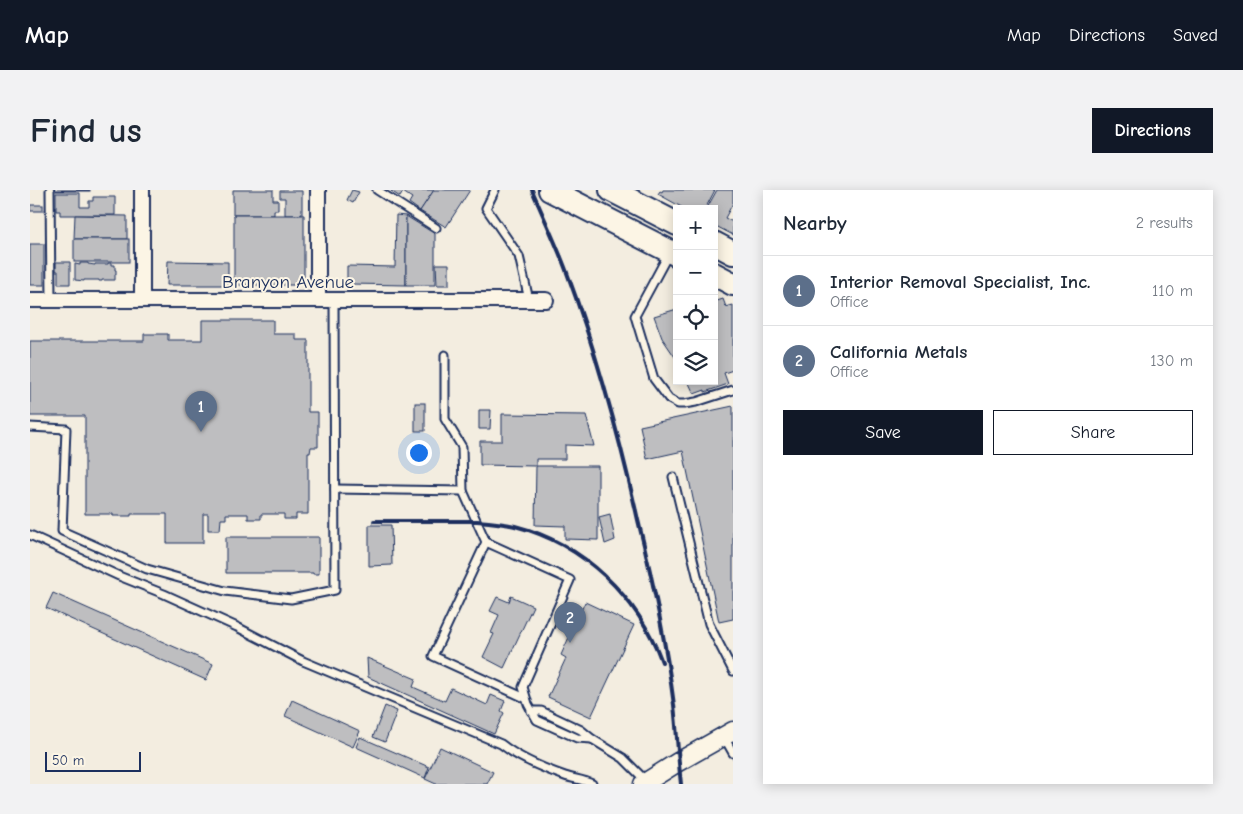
<!DOCTYPE html>
<html lang="en">
<head>
<meta charset="utf-8">
<style>
  body { margin:0; font-family:"Comic Neue",sans-serif; background:#f2f2f3; color:#1f2937 }
  .controls { position:absolute; right:15px; top:15px; display:grid; overflow:hidden; border-radius:0px; box-shadow:0 2px 12px #0003 }
  .controls button { width:45px; height:45px; display:grid; place-items:center; padding:0; border:0; border-bottom:1px solid #e0e1e3; background:#fff; color:#1f2937; font:25px sans-serif }
  .scale { position:absolute; left:15px; bottom:12px; width:96px; box-sizing:border-box; padding-left:5px; border:2px solid #1b2f5e; border-top:0; font-size:14px; line-height:18px; white-space:nowrap; color:#1b2f5e; -webkit-text-stroke:4px #fcf5e5; paint-order:stroke }
  .you { position:absolute; left:388px; top:262px; width:18px; height:18px; margin:-12px; border:4px solid #fff; border-radius:50%; background:#1a73e8; box-shadow:0 0 0 8px #1a73e833 }
  .badge { display:grid; place-items:center; width:32px; height:32px; border-radius:50%; background:#111827; color:#fff; font-size:16px; font-weight:700 }
  .pin { position:absolute; translate:-50% -41px; filter:drop-shadow(0 1px 2px #0008) }
  .pin::after { content:''; position:absolute; top:26px; width:18px; height:15px; background:inherit; clip-path:polygon(0 0,100% 0,50% 100%) }
  .list { margin:0; padding:0; list-style:none }
  h2 { display:flex; justify-content:space-between; align-items:center; height:65px; margin:0; padding:0 20px; font-size:21px }
  h2 small { font-size:16px; font-weight:400; color:#747a83 }
  .list li { display:grid; grid-template-columns:32px 1fr auto; gap:15px; align-items:center; box-sizing:border-box; height:70px; padding:0 20px; border-top:1px solid #e0e1e3 }
  .list b { display:block; font-size:19px; white-space:nowrap }
  .list p { margin:0; font-size:16px; white-space:nowrap; color:#747a83 }
  .list em { font-size:16px; font-style:normal; color:#747a83 }
  .actions { display:flex; gap:10px; padding:15px 20px }
  .actions a { flex:1; padding:11px 0; border:1px solid #111827; border-radius:0px; text-align:center; font-size:18px; color:#111827 }
  .actions .main { background:#111827; color:#fff }
  .icon { flex:none; width:28px; height:28px; fill:none; stroke:currentColor; stroke-width:2; stroke-linecap:round; stroke-linejoin:round }
  .map { position:relative; flex:none; width:703px; height:594px; overflow:hidden; border-radius:0px }
  header { display:flex; align-items:center; gap:30px; box-sizing:border-box; height:70px; padding:0 25px; background:#111827; color:#fff }
  header strong { font-size:24px }
  nav { display:flex; gap:28px; margin-inline-start:auto; font-size:18px }
  .intro { display:flex; align-items:center; justify-content:space-between; box-sizing:border-box; height:120px; padding:0 30px }
  h1 { margin:0; font-size:35px }
  .button { padding:12px 22px; border-radius:0px; background:#111827; color:#fff; font-size:18px; font-weight:700 }
  main { display:flex; gap:30px; padding:0 30px }
  aside { flex:1; background:#fff; border-radius:0px; box-shadow:0 2px 12px #0003 }
  .map>svg:first-child { display:block }
  .building { fill:#bebec0; stroke:#1b2f5e }
  .lines { fill:none; stroke-linecap:round; stroke-linejoin:round }
  .service-casing { stroke:#1b2f5e; stroke-width:11 }
  .minor-casing { stroke:#1b2f5e; stroke-width:18 }
  .tertiary-casing { stroke:#1b2f5e; stroke-width:21 }
  .primary-casing { stroke:#1b2f5e; stroke-width:26 }
  .service { stroke:#fcf5e5; stroke-width:7 }
  .minor { stroke:#fcf5e5; stroke-width:14 }
  .tertiary { stroke:#fcf5e5; stroke-width:18 }
  .primary { stroke:#fcf5e5; stroke-width:22 }
  .rail { stroke:#1b2f5e; stroke-width:4 }
  .labels { text-anchor:middle; stroke-width:4; stroke-linejoin:round; paint-order:stroke }
  .street-label { font-size:19px; fill:#1b2f5e; stroke:#fcf5e5 }
</style>
</head>
<body>
<header>
<strong>Map</strong>
<nav><a>Map</a><a>Directions</a><a>Saved</a></nav>
</header>
<div class="intro"><h1>Find us</h1><a class="button">Directions</a></div>
<main>
<div class="map">
<svg width="703" height="594" viewBox="0 0 703 594">
  <rect width="100%" height="100%" fill="#f3ede0"/>
  <filter id="ink" filterUnits="userSpaceOnUse"><feTurbulence type="fractalNoise" baseFrequency=".02" numOctaves="2"/><feDisplacementMap in="SourceGraphic" scale="10" xChannelSelector="R" yChannelSelector="G"/><feConvolveMatrix kernelMatrix="1 2 1 2 8 2 1 2 1" color-interpolation-filters="sRGB"/></filter>
  <g filter="url(#ink)">
    <!-- building -->
    <g class="building">
      <rect x="26" y="0" width="34" height="1"/>
      <path d="M203,0H243V10H248V20H244V25H203Z"/>
      <path d="M322,0L329,2L323,13L317,10Z"/>
      <path d="M362,0H404L390,21L379,13L382,8L373,2L370,7L361,1Z"/>
      <path d="M404,0H440L416,37L390,21Z"/>
      <path d="M633,0H685L675,19H655L628,4L630,1L632,2Z"/>
      <path d="M687,0H703V13L695,28L703,32V45L684,35V19L677,18Z"/>
      <path d="M250,1H272V25H255V8H250Z"/>
      <path d="M26,3H50V17H59V11H63V7H85V25H30V21H26Z"/>
      <rect x="0" y="15" width="13" height="6"/>
      <path d="M45,25L97,26V49H44Z"/>
      <path d="M204,25H274V88L271,93L267,95H204Z"/>
      <path d="M366,25L376,26V95L321,94V96H317V76L365,77Z"/>
      <path d="M376,26L405,44V95H376Z"/>
      <rect x="44" y="49" width="55" height="23"/>
      <rect x="0" y="54" width="14" height="41"/>
      <path d="M138,71L198,72V95H137Z"/>
      <path d="M26,72H40V94H28V81H26Z"/>
      <path d="M50,73H58V74L65,75V74H78V73H81V75H85V80H86V84H85V90H72V91H69V90H54V91L45,90V74L50,75Z"/>
      <path d="M406,74H419V95H407Z"/>
      <path d="M693,109L696,117L703,115V180L694,183L698,194L675,202V200L664,204L658,191H684V112Z"/>
      <path d="M647,119V170L632,148L624,126Z"/>
      <path d="M172,130H243V144H266V150H278V222H288V257H281L280,263H278V324H266V329H254V324H231V329H218V324H196V329H191L190,340H178V324H173V353H137V324H101V326H83V324H55V226H0V151H114V144H138V150H172Z"/>
      <rect x="385" y="213" width="10" height="28"/>
      <path d="M703,216V429L689,432L653,261L617,269L610,236Z"/>
      <path d="M449,220H461L460,239H449Z"/>
      <path d="M472,224L556,225L564,256L535,255V269H506V276L450,275V251H472Z"/>
      <path d="M506,276H568V350L535,349V336L505,335Z"/>
      <path d="M580,324L585,350L575,354L569,327Z"/>
      <path d="M339,335H361L362,375L339,376Z"/>
      <path d="M196,347H289V384H283V383H196Z"/>
      <path d="M23,403L183,474L176,490L16,418Z"/>
      <path d="M481,406L503,416L474,478L453,467L464,444L461,443L469,425L460,421L467,407L479,412Z"/>
      <path d="M555,412L604,435L561,527L518,507L536,468L531,465Z"/>
      <path d="M337,468L386,489L383,497L415,511L421,498L457,515L461,505L475,511L471,521L474,523L464,544L338,487Z"/>
      <path d="M262,510L330,541L323,557L255,526Z"/>
      <path d="M355,516L367,521L355,552L343,547Z"/>
      <path d="M330,547L399,577L395,588L326,557Z"/>
      <path d="M410,557L463,582L457,594H406L395,589Z"/>
    </g>
    <g class="lines">
      <defs>
        <g id="service">
          <path d="M20,0L21,110"/>
          <path d="M347,0L406,38"/>
          <path d="M465,0L456,18L489,66L499,110"/>
          <path d="M639,63L605,126L624,189L639,209L648,214H654L666,212L703,200"/>
          <path d="M0,237L36,239L32,341L117,379L195,401L261,409L305,400L304,110"/>
          <path d="M643,287L679,434L703,481"/>
          <path d="M305,299L433,301L432,257L415,229V165"/>
          <path d="M433,301L456,352L540,390L493,497L498,514L507,530L547,548L562,549"/>
          <path d="M0,345L89,386L134,404L207,437L273,471L471,554C490,569 512,578 535,586C544,589 554,590 562,594"/>
          <path d="M456,352L403,466L495,508"/>
          <path d="M501,521H511L551,540L562,549L593,568L616,591"/>
          <path d="M694,547L703,563"/>
        </g>
        <g id="minor">
          <path d="M112,0V110"/>
          <path d="M288,0V110"/>
          <path d="M0,110H516"/>
        </g>
        <path id="tertiary" d="M613,594L648,572L703,541"/>
        <g id="primary">
          <path d="M520,0L647,65"/>
          <path d="M581,0L647,34"/>
          <path d="M684,53L703,63"/>
          <path d="M684,84L703,94"/>
        </g>
      </defs>
      <!-- service casing -->
      <use href="#service" class="service-casing"/>
      <!-- minor casing -->
      <use href="#minor" class="minor-casing"/>
      <!-- tertiary casing -->
      <use href="#tertiary" class="tertiary-casing"/>
      <!-- primary casing -->
      <use href="#primary" class="primary-casing"/>
      <!-- service -->
      <use href="#service" class="service"/>
      <!-- minor -->
      <use href="#minor" class="minor"/>
      <!-- tertiary -->
      <use href="#tertiary" class="tertiary"/>
      <!-- primary -->
      <use href="#primary" class="primary"/>
      <!-- rail -->
      <g class="rail">
        <path d="M502,0C513,26 526,53 536,80C566,161 589,245 608,330C623,391 636,453 644,515C647,541 648,568 651,594"/>
        <path d="M344,331H447C460,332 472,333 485,336C554,354 608,407 632,472"/>
      </g>
    </g>
  </g>
  <g class="labels">
    <!-- street labels -->
    <g class="street-label">
      <text x="258" y="98">Branyon Avenue</text>
    </g>
  </g>
</svg>
<div class="controls">
<button>+</button>
<button>−</button>
<button><svg class="icon" aria-label="locate" viewBox="0 0 24 24"><circle cx="12" cy="12" r="6"/><path d="M12 2v4M12 18v4M2 12h4M18 12h4"/></svg></button>
<button><svg class="icon" aria-label="layers" viewBox="0 0 24 24"><path d="M12 4l9 5-9 5-9-5zM3 14l9 5 9-5"/></svg></button>
</div>
<div class="scale">50 m</div>
<div class="you"></div>
<div class="pin badge" style="left:171px;top:242px;background:#5c6f8a">1</div>
<div class="pin badge" style="left:540px;top:453px;background:#5c6f8a">2</div>
</div>
<aside>
<h2>Nearby<small>2 results</small></h2>
<ul class="list">
<li><span class="badge" style="background:#5c6f8a">1</span><div><b>Interior Removal Specialist, Inc.</b><p>Office</p></div><em>110 m</em></li>
<li><span class="badge" style="background:#5c6f8a">2</span><div><b>California Metals</b><p>Office</p></div><em>130 m</em></li>
</ul>
<div class="actions"><a class="main">Save</a><a>Share</a></div>
</aside>
</main>
</body>
</html>
